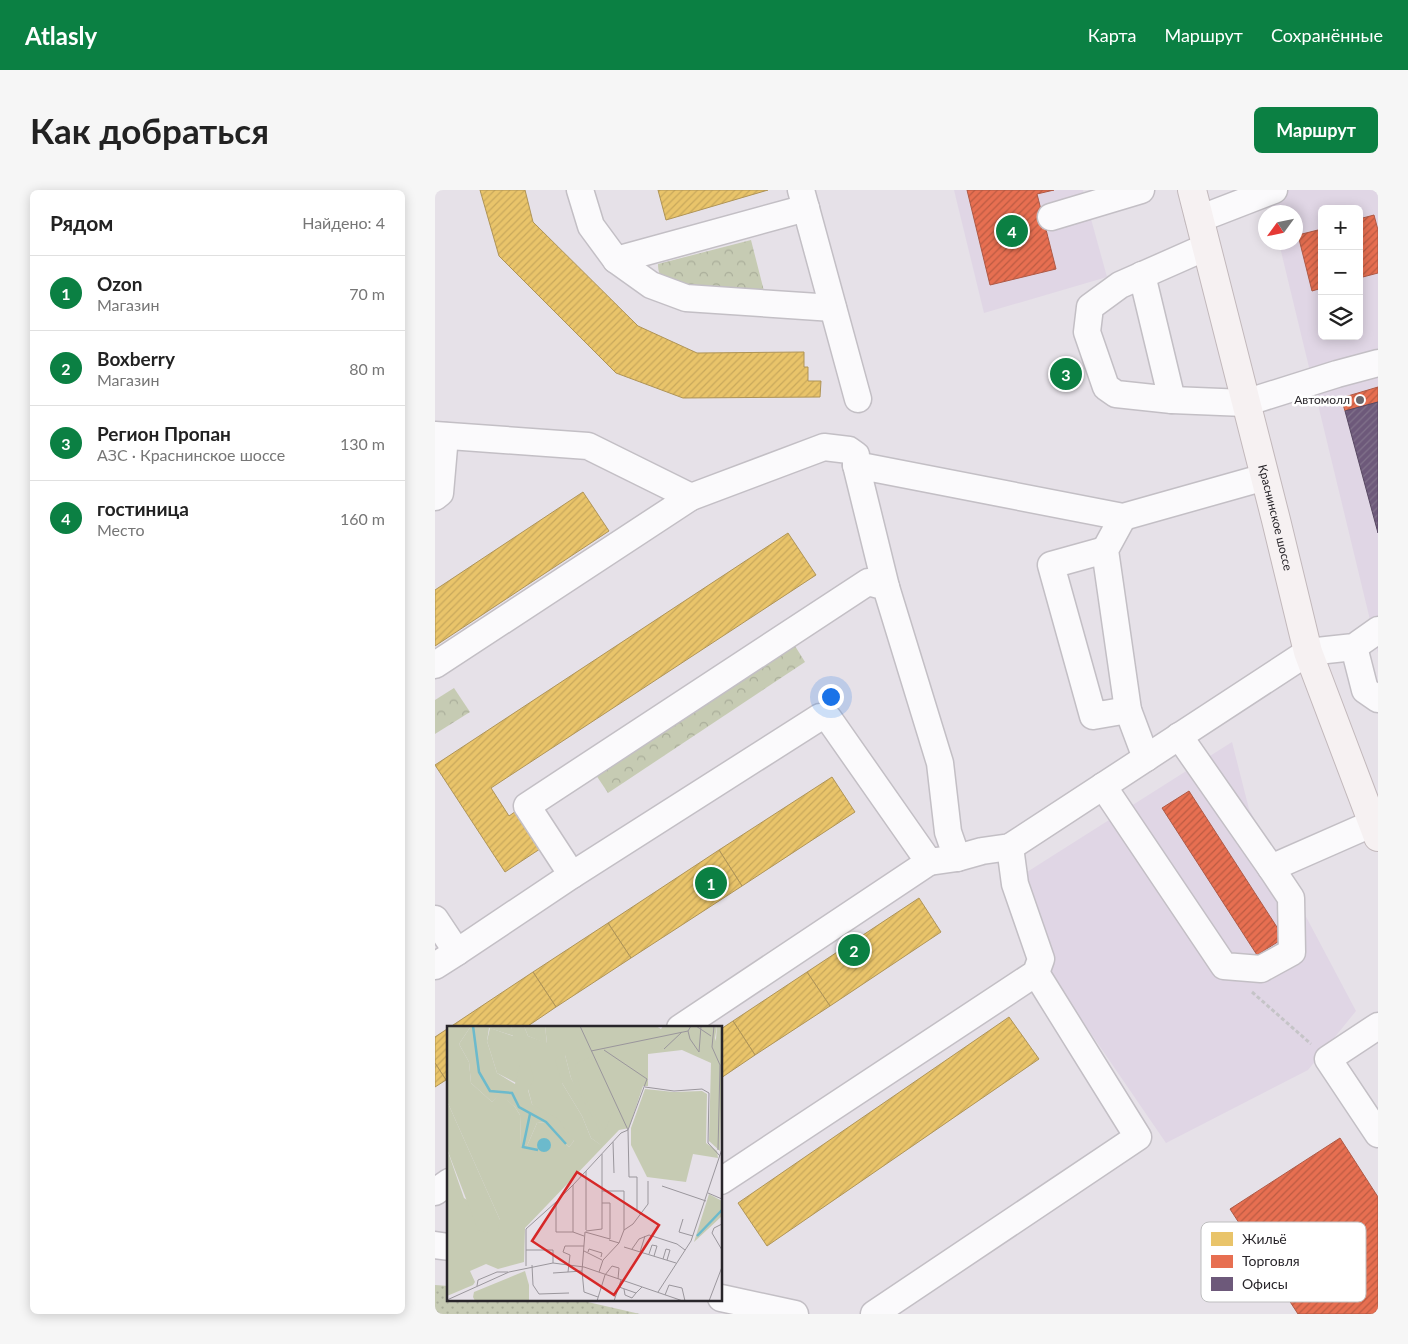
<!DOCTYPE html>
<html lang="ru">
<head>
<meta charset="utf-8">
<style>
  body { margin:0; font-family:Lato,sans-serif; background:#f6f6f6; color:#222 }
  .controls { position:absolute; right:15px; top:15px; display:grid; overflow:hidden; border-radius:8px; box-shadow:0 2px 12px #0003 }
  .controls button { width:45px; height:45px; display:grid; place-items:center; padding:0; border:0; border-bottom:1px solid #e0e0e0; background:#fff; color:#222; font:25px sans-serif }
  .compass { position:absolute; left:823px; top:15px; width:45px; height:45px; border-radius:50%; background:#fff; box-shadow:0 2px 12px #0003; rotate:237deg }
  .you { position:absolute; left:395px; top:506px; width:18px; height:18px; margin:-12px; border:4px solid #fff; border-radius:50%; background:#1a73e8; box-shadow:0 0 0 8px #1a73e833 }
  .badge { display:grid; place-items:center; width:32px; height:32px; border-radius:50%; background:#0b8043; color:#fff; font-size:16px; font-weight:700 }
  .pin { position:absolute; translate:-50% -50%; border:2px solid #fff; box-shadow:0 1px 5px #0006 }
  .list { margin:0; padding:0; list-style:none }
  h2 { display:flex; justify-content:space-between; align-items:center; height:65px; margin:0; padding:0 20px; font-size:21px }
  h2 small { font-size:16px; font-weight:400; color:#767676 }
  .list li { display:grid; grid-template-columns:32px 1fr auto; gap:15px; align-items:center; box-sizing:border-box; height:75px; padding:0 20px; border-top:1px solid #e0e0e0 }
  .list b { display:block; font-size:19px; white-space:nowrap }
  .list p { margin:0; font-size:16px; white-space:nowrap; color:#767676 }
  .list em { font-size:16px; font-style:normal; color:#767676 }
  .icon { flex:none; width:28px; height:28px; fill:none; stroke:currentColor; stroke-width:2; stroke-linecap:round; stroke-linejoin:round }
  .map { position:relative; flex:none; width:943px; height:1124px; overflow:hidden; border-radius:8px }
  header { display:flex; align-items:center; gap:30px; box-sizing:border-box; height:70px; padding:0 25px; background:#0b8043; color:#fff }
  header strong { font-size:24px }
  nav { display:flex; gap:28px; margin-inline-start:auto; font-size:18px }
  .intro { display:flex; align-items:center; justify-content:space-between; box-sizing:border-box; height:120px; padding:0 30px }
  h1 { margin:0; font-size:35px }
  .button { padding:12px 22px; border-radius:8px; background:#0b8043; color:#fff; font-size:18px; font-weight:700 }
  main { display:flex; gap:30px; padding:0 30px }
  aside { flex:1; background:#fff; border-radius:8px; box-shadow:0 2px 12px #0003 }
  .map>svg:first-child { display:block }
  .built { fill:#e0d6e5; fill-rule:evenodd }
  .grass { fill:url(#grass-dots) }
  .park { fill:url(#park-crowns) }
  .homes { fill:url(#homes-hatch); stroke:#af9457 }
  .shops { fill:url(#shops-hatch); stroke:#ae5945 }
  .offices { fill:url(#offices-hatch); stroke:#584962 }
  .lines { fill:none; stroke-linecap:round; stroke-linejoin:round }
  .minor-casing { stroke:#c3bfc5; stroke-width:29 }
  .major-casing { stroke:#c2b8bb; stroke-width:30 }
  .path { stroke:#c5c4c7; stroke-width:3; stroke-dasharray:4 2.5; stroke-linecap:butt }
  .minor { stroke:#fbfafc; stroke-width:26 }
  .major { stroke:#f6f1f2; stroke-width:28 }
  .poi-dot { fill:#6a676c; stroke:#fff; stroke-width:2 }
  .labels { text-anchor:middle; stroke-width:5; stroke-linejoin:round; paint-order:stroke }
  .poi-label { font-size:12px; fill:#28252a; stroke:#fff; text-anchor:end }
  .street-label { font-size:12px; fill:#28252a; stroke:#fff }
  .inset-river { fill:none; stroke:#6cbacc; stroke-width:2.5 }
  .inset-road { fill:none; stroke:#9a969c; stroke-width:1 }
  .view { fill:#d62828; fill-opacity:0.15; stroke:#d62828; stroke-width:2.5 }
  .inset-edge { fill:none; stroke:#28252a; stroke-width:2.5 }
  .key { fill:#fff; stroke:#bebebf; stroke-width:1 }
  .key-label { font-size:14px; fill:#28252a }
</style>
</head>
<body>
<header>
<strong>Atlasly</strong>
<nav><a>Карта</a><a>Маршрут</a><a>Сохранённые</a></nav>
</header>
<div class="intro"><h1>Как добраться</h1><a class="button">Маршрут</a></div>
<main>
<aside>
<h2>Рядом<small>Найдено: 4</small></h2>
<ul class="list">
<li><span class="badge">1</span><div><b>Ozon</b><p>Магазин</p></div><em>70 m</em></li>
<li><span class="badge">2</span><div><b>Boxberry</b><p>Магазин</p></div><em>80 m</em></li>
<li><span class="badge">3</span><div><b>Регион Пропан</b><p>АЗС · Краснинское шоссе</p></div><em>130 m</em></li>
<li><span class="badge">4</span><div><b>гостиница</b><p>Место</p></div><em>160 m</em></li>
</ul>
</aside>
<div class="map">
<svg width="943" height="1124" viewBox="0 0 943 1124">
  <defs>
    <pattern id="grass-dots" width="8" height="8" patternUnits="userSpaceOnUse" patternTransform="scale(1.25)"><rect width="8" height="8" fill="#c6cbb3"/><path d="M2 2h.1M6 6h.1" fill="none" stroke="#aaae9a" stroke-width="1.8" stroke-linecap="round"/></pattern>
    <pattern id="park-crowns" width="20" height="18" patternUnits="userSpaceOnUse" patternTransform="scale(1.25)"><rect width="20" height="18" fill="#c6cbb3"/><path d="M2 6a3 3 0 1 1 6 0M12 15a3 3 0 1 1 6 0" fill="none" stroke="#aaae9a"/></pattern>
    <pattern id="homes-hatch" width="6" height="6" patternUnits="userSpaceOnUse" patternTransform="scale(1.25)"><rect width="6" height="6" fill="#e9c46a"/><path d="M-1 1l2-2M0 6l6-6M5 7l2-2" fill="none" stroke="#c8a85c"/></pattern>
    <pattern id="shops-hatch" width="6" height="6" patternUnits="userSpaceOnUse" patternTransform="scale(1.25)"><rect width="6" height="6" fill="#e76f51"/><path d="M-1 1l2-2M0 6l6-6M5 7l2-2" fill="none" stroke="#bb5b43"/></pattern>
    <pattern id="offices-hatch" width="6" height="6" patternUnits="userSpaceOnUse" patternTransform="scale(1.25)"><rect width="6" height="6" fill="#6d597a"/><path d="M-1 1l2-2M0 6l6-6M5 7l2-2" fill="none" stroke="#81728b"/></pattern>
  </defs>
  <rect width="100%" height="100%" fill="#e6e1e8"/>
  <!-- built -->
  <g class="built">
    <path d="M519,0H648L672,87L549,123Z"/>
    <path d="M832,0H943V463L844,53L861,52V22H837ZM887,19H924V146H887Z"/>
    <path d="M797,552L814,619L921,821L873,880L731,953L609,775L581,689Z"/>
  </g>
  <!-- grass -->
  <path class="grass" d="M0,1095L14,1096V1110H144L205,1124H0Z"/>
  <!-- park -->
  <g class="park">
    <path d="M316,50L329,101C303,100 248,104 228,89C224,85 223,79 223,74Z"/>
    <path d="M355,448L370,472L173,603L157,579Z"/>
    <path d="M19,498L35,522L0,544V510Z"/>
  </g>
  <!-- homes -->
  <g class="homes">
    <path d="M45,0H90L98,32L203,136L262,163L369,162V177H373V191H386L385,207L248,208L181,183L64,66Z"/>
    <path d="M223,0H333L231,30Z"/>
    <path d="M148,302L174,341L0,456V400Z"/>
    <path d="M353,343L381,385L56,598L74,626L87,617L111,655L70,682L0,575Z"/>
    <path d="M397,587L420,622L307,696L284,660Z"/>
    <path d="M284,660L307,696L196,768L173,733Z"/>
    <path d="M484,708L506,742L395,816L372,782Z"/>
    <path d="M173,733L196,768L121,817L98,782Z"/>
    <path d="M98,782L121,817L90,838H14V888L11,890L0,873V847Z"/>
    <path d="M372,782L395,816L320,865L298,831Z"/>
    <path d="M574,827L604,869L332,1056L303,1013Z"/>
    <path d="M298,831L320,865L286,888V839Z"/>
    <path d="M0,873L11,890L0,897Z"/>
  </g>
  <!-- shops -->
  <g class="shops">
    <path d="M532,0H619L602,4L621,79L555,95Z"/>
    <path d="M939,25L943,40V83L924,88V29Z"/>
    <path d="M887,39V98L877,101L863,45Z"/>
    <path d="M943,197V212L910,221L906,208Z"/>
    <path d="M754,601L849,748L822,765L727,618Z"/>
    <path d="M905,948L943,1007V1124H863L795,1019Z"/>
  </g>
  <!-- offices -->
  <path class="offices" d="M943,212V343L910,221Z"/>
  <g class="lines">
    <defs>
      <g id="minor">
        <path d="M145,0L156,36L181,70L216,95L251,108L398,118"/>
        <path d="M366,0L423,209"/>
        <path d="M616,27L706,0"/>
        <path d="M764,29L839,0"/>
        <path d="M771,57L685,95L655,117L652,142L671,197L681,204L737,210L810,213L902,184L943,173"/>
        <path d="M181,70L371,18"/>
        <path d="M707,85L737,210"/>
        <path d="M0,245L153,256L256,307L389,257L414,260L421,265V275"/>
        <path d="M0,307L5,303L10,246"/>
        <path d="M688,327L670,360L693,520L711,568"/>
        <path d="M670,360L616,375L658,526L693,520"/>
        <path d="M451,397L421,275L688,327L830,287"/>
        <path d="M919,457L930,500L943,509"/>
        <path d="M0,475L256,307"/>
        <path d="M744,546L836,678"/>
        <path d="M668,596L789,776L826,779L857,762L856,708L836,678L943,631"/>
        <path d="M137,685L385,527L394,529L494,672L522,668"/>
        <path d="M0,729L22,762L137,685L92,616L433,392L451,397L505,573L513,642L522,668L547,661L575,657L873,462L919,457L943,440"/>
        <path d="M0,776L22,762"/>
        <path d="M943,836L893,869L943,944"/>
        <path d="M245,838L494,672"/>
        <path d="M286,991L601,783L606,769L580,694L575,657"/>
        <path d="M0,1002L14,992"/>
        <path d="M0,1055L14,1057"/>
        <path d="M286,1108L360,1124"/>
        <path d="M439,1124L703,947L601,783"/>
      </g>
      <g id="major">
        <path id="s1" d="M757,0L841,330L873,462L943,647"/>
      </g>
    </defs>
    <!-- minor casing -->
    <use href="#minor" class="minor-casing"/>
    <!-- major casing -->
    <use href="#major" class="major-casing"/>
    <!-- path -->
    <path class="path" d="M817,802L876,854"/>
    <!-- minor -->
    <use href="#minor" class="minor"/>
    <!-- major -->
    <use href="#major" class="major"/>
  </g>
  <!-- markers -->
  <circle class="poi-dot" cx="925" cy="210" r="5"/>
  <g class="labels">
    <!-- poi labels -->
    <g class="poi-label">
      <text x="915" y="214">Автомолл</text>
    </g>
    <!-- street labels -->
    <g class="street-label">
      <text dy="4" stroke="none"><textPath href="#s1" startOffset="338">Краснинское шоссе</textPath></text>
    </g>
  </g>
  <!-- overview -->
  <g transform="translate(12 836)">
    <rect width="275" height="275" fill="#e6e1e8"/>
    <path d="M0,0H24L12,18L22,36L24,57L45,76L53,68L68,81L73,89L74,121L80,120L90,97L99,96L122,121L127,115L85,78L81,63L50,47L40,15L43,2L66,10L64,0H77L81,10L100,17L98,0H209L214,3L216,0H270L268,12L275,36L273,125L262,115L264,37L235,24L201,28V60H196L182,102L172,104L78,202L77,236L51,243L39,238L23,245L28,256L26,259L0,270V123L17,172L53,194L0,75ZM118,29L124,52L154,119L144,112L135,90L115,57ZM198,63L227,66L255,65L260,68L259,117L270,125L271,132L246,128L239,156L200,151L184,119V102Z" fill="#c6cbb3" fill-rule="evenodd"/>
    <path d="M24,0H64L67,10L42,2L40,15L50,47L68,58L73,39H83L87,53L81,64L85,78L111,93L127,115L122,121L99,96L90,97L80,120L74,122L73,89L68,81L53,69L45,76L24,57L22,36L12,18ZM77,0H98L100,18L81,10ZM270,0H275V36L268,25ZM113,29H118L124,52L152,103L155,120L144,112L135,90L115,57L108,34ZM144,31L167,84L158,105L134,65L128,38ZM0,75L53,194L51,203L43,207L31,204L0,123ZM262,168L275,175V190L247,216ZM78,245L82,259V275H28L26,271L27,266Z" fill="#c6cbb3"/>
    <path d="M90 119a7 7 0 1 1 14 0a7 7 0 1 1-14 0Z" fill="#6cbacc"/>
    <path class="inset-river" d="M26,0L32,46L43,65L65,67L72,81L99,96L119,118M83,88L76,121L91,124M250,210L275,184"/>
    <path class="inset-road" d="M133,0L181,104L182,151H190V185L194,189M244,0L241,5L243,13L252,26M249,0L264,10M267,0L265,21L273,39L271,124M217,23L235,6M144,25L241,5M252,26L254,0M198,61L227,65L255,63L262,67L261,117L273,130M166,116L167,147M155,128V165M139,145L174,107L181,104L200,53L157,24M126,159L109,176V206H126M215,160L259,175M261,167L275,173M236,193L232,206L246,210M275,198L267,202L265,207L275,224M139,205L155,203V177M137,210L126,206V159L139,145V204M172,217L177,204L186,198L201,178V155M177,221L229,237M185,223L192,213L202,209L230,218L238,224M79,224V203L109,176M137,225L155,234M141,226L142,223L155,227L154,231M193,226L198,210M202,228L205,219L210,220L207,230M216,233L219,223L223,224L220,234M85,239L86,259L92,268L122,267M79,240V224H106V237M135,245L121,246L123,229L116,226L118,220H137M152,246L156,234L172,217L162,214M106,247L121,246M30,260L31,254L50,246H61M172,261L189,267L195,261M177,263L178,269L185,272L189,267M211,266L244,215L275,123M218,269L222,259L235,262L238,275M151,271L137,266L135,245L138,206L163,213V177H155V165H177V204M0,274L62,246L106,237L137,241L236,275M150,275L158,249L165,240L172,242L171,253M167,275L174,254M262,275L275,241"/>
    <path class="view" d="M130,146L212,199L167,269L85,215Z"/>
    <rect width="275" height="275" class="inset-edge"/>
  </g>
  <!-- legend -->
  <rect x="766" y="1032" width="165" height="80" rx="8" class="key"/>
  <rect x="776" y="1042" width="22" height="14" fill="#e9c46a"/>
  <rect x="776" y="1065" width="22" height="13" fill="#e76f51"/>
  <rect x="776" y="1087" width="22" height="14" fill="#6d597a"/>
  <g class="key-label">
    <text x="807" y="1054">Жильё</text>
    <text x="807" y="1076">Торговля</text>
    <text x="807" y="1099">Офисы</text>
  </g>
</svg>
<div class="controls">
<button>+</button>
<button>−</button>
<button><svg class="icon" aria-label="layers" viewBox="0 0 24 24"><path d="M12 4l9 5-9 5-9-5zM3 14l9 5 9-5"/></svg></button>
</div>
<svg class="compass" viewBox="-18 -18 36 36"><path d="M0-13l5 13h-10z" fill="#e53935"/><path d="M0 13l5-13h-10z" fill="#767676"/></svg>
<div class="you"></div>
<div class="pin badge" style="left:276px;top:693px">1</div>
<div class="pin badge" style="left:419px;top:760px">2</div>
<div class="pin badge" style="left:631px;top:184px">3</div>
<div class="pin badge" style="left:577px;top:41px">4</div>
</div>
</main>
</body>
</html>
